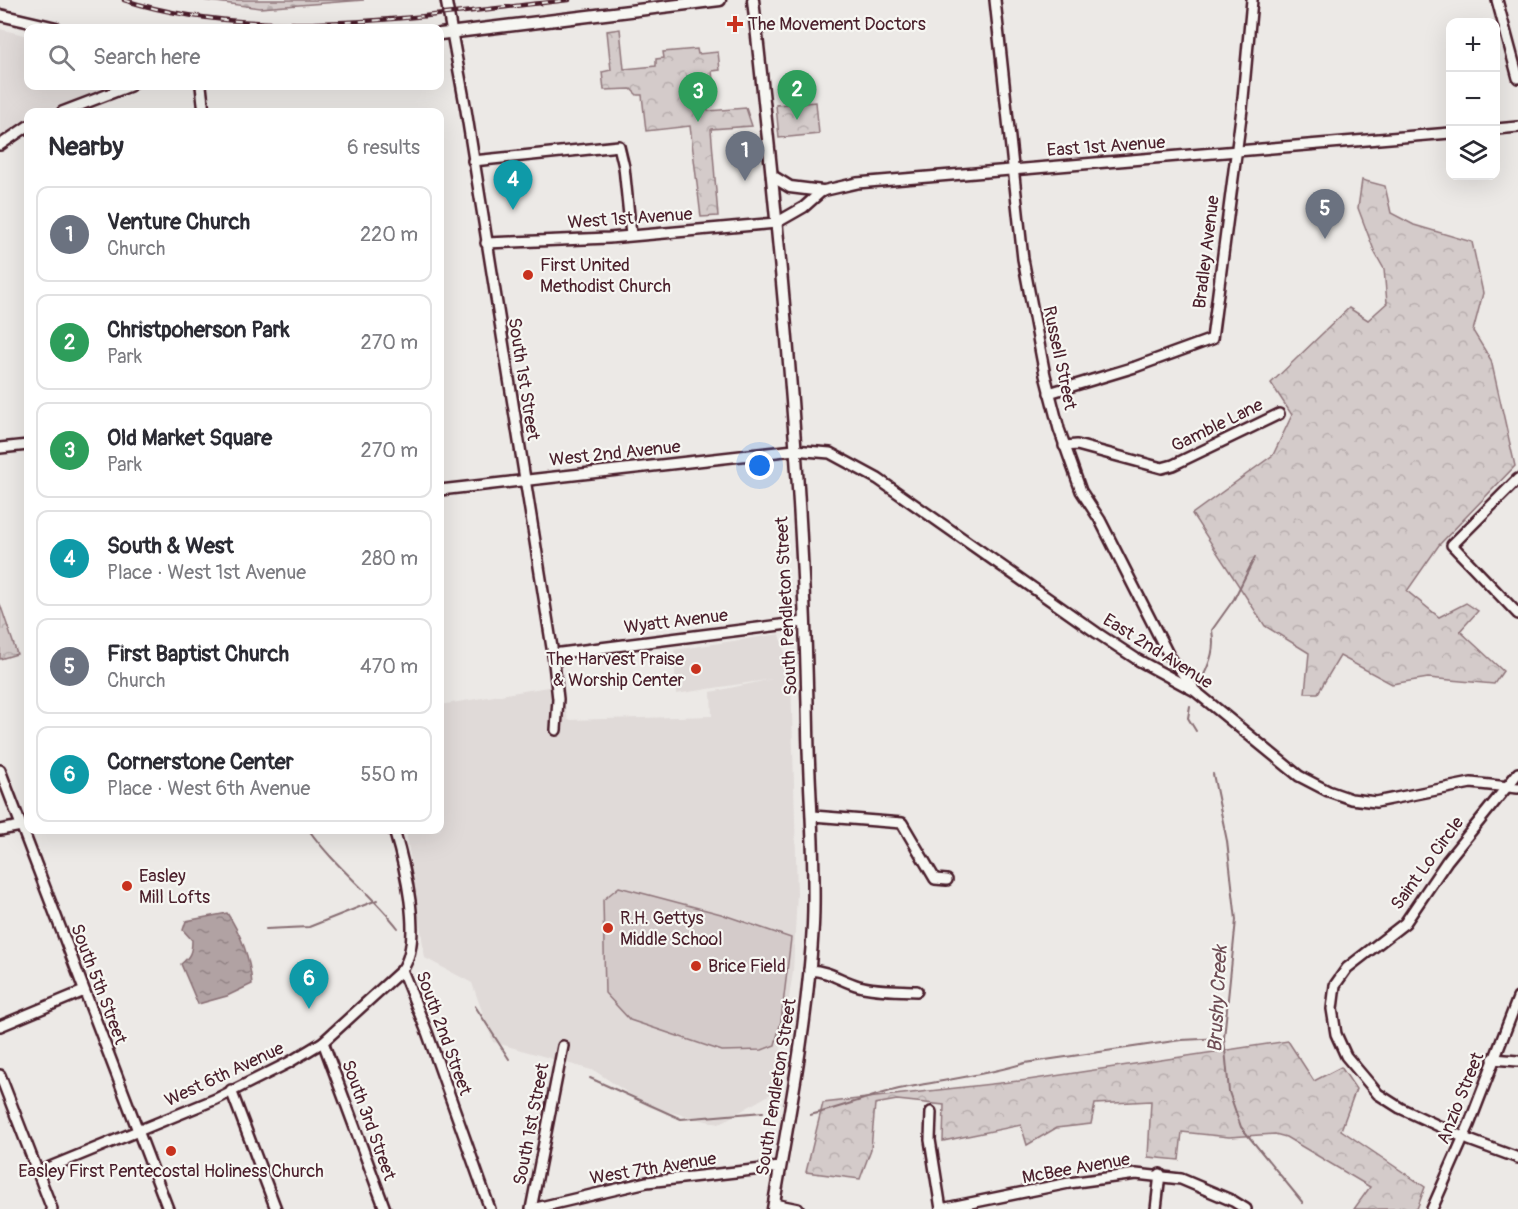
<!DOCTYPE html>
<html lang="en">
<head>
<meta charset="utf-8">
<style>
  body { margin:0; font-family:Pangolin,sans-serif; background:#f2f2f3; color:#2b2b33 }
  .controls { position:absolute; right:18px; top:18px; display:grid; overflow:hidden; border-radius:12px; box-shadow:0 6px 24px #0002 }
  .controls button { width:54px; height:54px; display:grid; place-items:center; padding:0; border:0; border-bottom:2px solid #e1e1e2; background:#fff; color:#2b2b33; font:30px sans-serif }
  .you { position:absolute; left:760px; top:466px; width:21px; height:21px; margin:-15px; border:4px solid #fff; border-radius:50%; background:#1a73e8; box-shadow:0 0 0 9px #1a73e833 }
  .badge { display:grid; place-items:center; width:39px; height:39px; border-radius:50%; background:#2563eb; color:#fff; font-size:20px; font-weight:700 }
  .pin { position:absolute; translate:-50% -50px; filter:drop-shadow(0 2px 3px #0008) }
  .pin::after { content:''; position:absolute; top:32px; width:21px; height:18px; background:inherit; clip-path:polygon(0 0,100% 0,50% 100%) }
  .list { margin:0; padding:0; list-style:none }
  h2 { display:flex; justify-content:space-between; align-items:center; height:78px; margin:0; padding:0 24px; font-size:26px }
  h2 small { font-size:20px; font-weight:400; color:#7c7c81 }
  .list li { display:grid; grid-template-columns:39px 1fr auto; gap:18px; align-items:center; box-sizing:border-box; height:96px; margin:0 12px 12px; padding:0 12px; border:2px solid #e1e1e2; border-radius:12px }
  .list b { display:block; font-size:22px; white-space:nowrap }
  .list p { margin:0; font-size:20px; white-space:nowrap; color:#7c7c81 }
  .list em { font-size:20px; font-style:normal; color:#7c7c81 }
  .icon { flex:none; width:33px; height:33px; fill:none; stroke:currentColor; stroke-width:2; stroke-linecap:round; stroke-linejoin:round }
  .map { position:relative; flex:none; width:1518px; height:1209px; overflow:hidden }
  .search { position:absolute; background:#fff; box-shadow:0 6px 24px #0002; left:24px; top:24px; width:420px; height:66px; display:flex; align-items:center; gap:15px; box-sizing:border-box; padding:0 21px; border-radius:12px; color:#7c7c81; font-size:22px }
  .panel { position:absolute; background:#fff; box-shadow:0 6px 24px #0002; left:24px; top:108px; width:420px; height:726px; border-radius:12px }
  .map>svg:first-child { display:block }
  .built { fill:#e0dad8 }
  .forest { fill:url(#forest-crowns); stroke:#8f757a; stroke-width:1.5 }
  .cemetery { fill:url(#cemetery-stones); stroke:#8f757a; stroke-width:1.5 }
  .pitch { fill:#d4cbca; stroke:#8f757a; stroke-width:1.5 }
  .water { fill:url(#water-ripples); stroke:#886e73; stroke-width:1.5 }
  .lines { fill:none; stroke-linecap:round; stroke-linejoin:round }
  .stream { stroke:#886e73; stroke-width:2 }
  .minor-casing { stroke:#4a1f2b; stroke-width:14 }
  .major-casing { stroke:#4a1f2b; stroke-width:15 }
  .minor { stroke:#f6f6f2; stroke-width:9 }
  .major { stroke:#f6f6f2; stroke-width:10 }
  .rail-casing { stroke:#4a1f2b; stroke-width:4.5 }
  .rail { stroke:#f6f6f2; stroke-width:2; stroke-dasharray:7; stroke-linecap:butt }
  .poi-dot { fill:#c8321e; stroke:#f6f6f2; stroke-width:2 }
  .labels { text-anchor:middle; stroke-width:4.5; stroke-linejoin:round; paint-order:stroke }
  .poi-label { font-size:18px; fill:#4a1f2b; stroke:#f6f6f2; text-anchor:start }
  .street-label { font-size:18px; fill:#4a1f2b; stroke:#f6f6f2 }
  .water-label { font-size:20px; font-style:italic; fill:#6e4d55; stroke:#f6f6f2 }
</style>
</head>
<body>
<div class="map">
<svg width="1518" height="1209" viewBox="0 0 1518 1209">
  <defs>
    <pattern id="forest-crowns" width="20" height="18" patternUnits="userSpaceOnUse" patternTransform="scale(1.5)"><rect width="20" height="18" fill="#d4cbca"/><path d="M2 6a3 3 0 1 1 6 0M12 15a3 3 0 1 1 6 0" fill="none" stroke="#b8aeae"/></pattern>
    <pattern id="cemetery-stones" width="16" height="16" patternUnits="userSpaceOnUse" patternTransform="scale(1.5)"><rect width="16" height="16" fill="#d4cbca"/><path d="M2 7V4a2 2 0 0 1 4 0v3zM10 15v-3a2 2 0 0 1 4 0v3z" fill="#b8aeae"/></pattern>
    <pattern id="water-ripples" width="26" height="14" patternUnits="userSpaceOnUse" patternTransform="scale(1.5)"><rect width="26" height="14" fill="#b1a2a3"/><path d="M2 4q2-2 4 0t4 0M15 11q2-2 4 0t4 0" fill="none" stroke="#928385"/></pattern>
  </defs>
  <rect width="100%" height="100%" fill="#ece9e6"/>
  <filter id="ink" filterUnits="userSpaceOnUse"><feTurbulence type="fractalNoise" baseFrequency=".0167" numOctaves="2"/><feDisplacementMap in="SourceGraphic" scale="12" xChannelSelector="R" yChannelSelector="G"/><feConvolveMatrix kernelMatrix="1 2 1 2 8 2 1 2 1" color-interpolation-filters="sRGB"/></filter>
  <g filter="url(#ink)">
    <!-- built -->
    <g class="built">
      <path d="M0,29L28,36V86H110L44,112H28V119L18,124L0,138Z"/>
      <path d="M780,634L791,676L797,893L793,972L774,1092L719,1124L649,1107L595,1071L493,1042L472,983L425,958L406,830H440V705L560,685L568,720L712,716L711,692L772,679L676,694L674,650Z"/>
    </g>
    <!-- forest -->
    <g class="forest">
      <path d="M620,29L624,69L656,66V59L664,58L663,52L697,49L698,54L718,52L720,70L712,71L713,81L705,82L708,111L746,108L752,126L711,129L718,216L701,217L690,126L646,131L642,95H637L631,89L604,90L602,72L611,70L607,31Z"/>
      <path d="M816,102L819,134L779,138L776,105Z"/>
      <path d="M1362,180L1385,186L1391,213L1414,225L1472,242L1483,293L1473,331L1491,360L1515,466L1439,545L1407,591L1439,617L1466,603L1478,611L1460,631L1503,671L1494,684L1428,678L1392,684L1340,656L1318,693H1305L1309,653L1265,626L1192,514L1273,455L1292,415L1271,383L1349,308L1368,320L1387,303L1384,269L1375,253L1358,208Z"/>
      <path d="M0,604L17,654L0,659Z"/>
      <path d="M1288,1041L1314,1081L1341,1067L1356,1089L1341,1130L1425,1187L1417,1209H1354L1370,1187L1286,1137L1275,1134L1229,1137L1182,1132L1179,1160L1148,1157L1151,1101L1095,1104L1091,1124L1056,1128L1027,1145L1021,1125L943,1141L944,1105L897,1100L875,1104L871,1149L860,1179L806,1172L823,1103L1028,1080Z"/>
    </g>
    <!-- cemetery -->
    <path class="cemetery" d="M202,0H364L260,8Z"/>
    <!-- pitch -->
    <path class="pitch" d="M619,887L721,914L791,938L781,1021L775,1045L762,1050L722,1051L630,1020L605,993L603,900Z"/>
    <!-- water -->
    <path class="water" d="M227,913C241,934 250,958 252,984L227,996L198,1004L181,964C190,957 192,952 192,940L183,930L186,921Z"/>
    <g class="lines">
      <!-- stream -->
      <g class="stream">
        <path d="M1203,677C1211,660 1215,649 1212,630L1234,599L1255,557"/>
        <path d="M1190,706L1188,718L1196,731"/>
        <path d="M1213,774L1227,841L1236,920L1224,1038L1229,1092L1241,1127L1303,1203"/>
        <path d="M309,830C334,866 371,893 398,928"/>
        <path d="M266,929L309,927L377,900"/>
        <path d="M475,1006L509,1059"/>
        <path d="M590,1078L681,1119L763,1112"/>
        <path d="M810,1115C840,1108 869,1096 899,1089C941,1080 984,1076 1025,1063L1181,1040L1224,1038"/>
      </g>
      <defs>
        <g id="minor">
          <path d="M446,0L466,110L553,654L558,699L556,730"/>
          <path d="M995,0L1023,259L1045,375L1059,429L1081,491L1100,520L1169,656L1193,687"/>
          <path d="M1497,0L1518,78"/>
          <path d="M201,86L204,112"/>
          <path d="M62,112L130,86"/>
          <path d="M1496,129L1518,127"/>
          <path d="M0,145L28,126"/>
          <path d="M473,161L619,146L624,167L631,235"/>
          <path d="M486,243L609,238L776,223L804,207L822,191L857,183L1450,133"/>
          <path d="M1049,393L1135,367L1212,339L1242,109L1252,0"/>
          <path d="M1064,446L1077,445L1162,468L1173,465L1279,414"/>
          <path d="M0,448L28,445"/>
          <path d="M1518,479L1452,545L1518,614"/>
          <path d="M440,490L794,450L830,453L878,479L1097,633L1138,660L1195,691L1299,776L1328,791L1351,799L1376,802L1471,783L1518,788"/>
          <path d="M553,654L804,622"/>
          <path d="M0,770L168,1209"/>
          <path d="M1518,773L1447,861L1405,923L1347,968L1335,985L1332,1009L1336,1034L1346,1056L1378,1094L1400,1108L1469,1140L1518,1158"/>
          <path d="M813,816L902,823L935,879L947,880"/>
          <path d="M0,830L21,826"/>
          <path d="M394,830C404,863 424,940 402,970L427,1032L490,1209"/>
          <path d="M809,970C831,971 840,981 859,986C878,991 898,990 917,991"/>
          <path d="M0,1026L84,991"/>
          <path d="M323,1042L385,1209"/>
          <path d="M1493,1059L1518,1061"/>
          <path d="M0,1075L52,1209"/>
          <path d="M231,1090L276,1209"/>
          <path d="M931,1112L930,1140L941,1209L1069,1183L1136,1174L1181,1179L1233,1201L1246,1209"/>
          <path d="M38,1172L216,1099L288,1063L323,1042L402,970"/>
          <path d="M774,1204L798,1209"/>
          <path d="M531,1209L563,1046"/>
          <path d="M532,1209L647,1182L780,1167"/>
          <path d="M1156,1209L1160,1174"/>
          <path d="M1432,1209L1469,1125L1518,998"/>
        </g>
        <g id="major">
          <path d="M753,0C780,242 804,486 808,730C809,795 816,860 813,925C808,1020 789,1115 773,1209"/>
          <path d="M0,15L56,28"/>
          <path d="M440,34L720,0"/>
          <path d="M772,176L790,187L822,191"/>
        </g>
      </defs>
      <!-- minor casing -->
      <use href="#minor" class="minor-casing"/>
      <!-- major casing -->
      <use href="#major" class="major-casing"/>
      <!-- minor -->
      <use href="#minor" class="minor"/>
      <!-- major -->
      <use href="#major" class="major"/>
      <defs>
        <path id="rail" d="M124,0C264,44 425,15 569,0"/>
      </defs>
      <!-- rail casing -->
      <use href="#rail" class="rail-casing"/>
      <!-- rail -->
      <use href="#rail" class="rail"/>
    </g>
  </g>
  <!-- markers -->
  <g class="poi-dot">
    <path d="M732 15h6v6h6v6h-6v6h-6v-6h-6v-6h6z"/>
    <circle cx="528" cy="275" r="6"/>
    <circle cx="696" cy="669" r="6"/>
    <circle cx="127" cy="886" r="6"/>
    <circle cx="608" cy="928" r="6"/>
    <circle cx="696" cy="966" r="6"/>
    <circle cx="171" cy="1151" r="6"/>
  </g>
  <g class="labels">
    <!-- poi labels -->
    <g class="poi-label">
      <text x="748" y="30">The Movement Doctors</text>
      <text x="540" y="271">First United<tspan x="540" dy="21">Methodist Church</tspan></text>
      <text x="684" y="665" text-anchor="end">The Harvest Praise<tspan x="684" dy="21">&amp; Worship Center</tspan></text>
      <text x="139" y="882">Easley<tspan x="139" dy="21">Mill Lofts</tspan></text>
      <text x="620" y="924">R.H. Gettys<tspan x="620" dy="21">Middle School</tspan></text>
      <text x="708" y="972">Brice Field</text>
      <text x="171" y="1177" text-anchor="middle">Easley First Pentecostal Holiness Church</text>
    </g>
    <!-- street labels -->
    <g class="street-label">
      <text transform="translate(1106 146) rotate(-4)" y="6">East 1st Avenue</text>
      <text transform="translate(630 218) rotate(-4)" y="6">West 1st Avenue</text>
      <text transform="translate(1206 252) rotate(-83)" y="6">Bradley Avenue</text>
      <text transform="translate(1060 358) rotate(78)" y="6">Russell Street</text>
      <text transform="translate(524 379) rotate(81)" y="6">South 1st Street</text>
      <text transform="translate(1217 425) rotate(-26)" y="6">Gamble Lane</text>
      <text transform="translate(615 453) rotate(-6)" y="6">West 2nd Avenue</text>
      <text transform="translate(786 606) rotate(-93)" y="6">South Pendleton Street</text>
      <text transform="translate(676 621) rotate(-7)" y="6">Wyatt Avenue</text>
      <text transform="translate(1158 651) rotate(32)" y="6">East 2nd Avenue</text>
      <text transform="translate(1427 863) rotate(-54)" y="6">Saint Lo Circle</text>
      <text transform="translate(99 984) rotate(69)" y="6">South 5th Street</text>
      <text transform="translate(444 1033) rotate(70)" y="6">South 2nd Street</text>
      <text transform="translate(224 1074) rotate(-25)" y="6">West 6th Avenue</text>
      <text transform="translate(776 1087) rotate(-81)" y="6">South Pendleton Street</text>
      <text transform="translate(1460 1098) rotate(-68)" y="6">Anzio Street</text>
      <text transform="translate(369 1120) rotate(70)" y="6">South 3rd Street</text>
      <text transform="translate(531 1124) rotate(-79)" y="6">South 1st Street</text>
      <text transform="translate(653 1168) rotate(-9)" y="6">West 7th Avenue</text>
      <text transform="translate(1076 1168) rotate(-10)" y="6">McBee Avenue</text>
    </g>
    <!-- water labels -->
    <g class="water-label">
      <text transform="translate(1217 999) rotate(-87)" y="7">Brushy Creek</text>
    </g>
  </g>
</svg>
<div class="controls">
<button>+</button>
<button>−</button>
<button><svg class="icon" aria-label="layers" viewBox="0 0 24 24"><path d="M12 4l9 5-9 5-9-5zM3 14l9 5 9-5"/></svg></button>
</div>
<div class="you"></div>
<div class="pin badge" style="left:745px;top:181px;background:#6b7280">1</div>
<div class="pin badge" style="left:797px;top:120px;background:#2e9e5b">2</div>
<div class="pin badge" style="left:698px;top:122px;background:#2e9e5b">3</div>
<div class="pin badge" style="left:513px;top:210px;background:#0f9aa8">4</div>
<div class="pin badge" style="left:1325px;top:239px;background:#6b7280">5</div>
<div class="pin badge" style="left:309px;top:1009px;background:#0f9aa8">6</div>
<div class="search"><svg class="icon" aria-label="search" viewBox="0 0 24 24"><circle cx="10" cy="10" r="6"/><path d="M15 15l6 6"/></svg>Search here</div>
<section class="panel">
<h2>Nearby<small>6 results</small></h2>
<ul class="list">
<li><span class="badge" style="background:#6b7280">1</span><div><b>Venture Church</b><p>Church</p></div><em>220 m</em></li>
<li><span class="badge" style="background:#2e9e5b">2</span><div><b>Christpoherson Park</b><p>Park</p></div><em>270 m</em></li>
<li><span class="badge" style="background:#2e9e5b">3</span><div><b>Old Market Square</b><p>Park</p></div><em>270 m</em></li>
<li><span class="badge" style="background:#0f9aa8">4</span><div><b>South &amp; West</b><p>Place · West 1st Avenue</p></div><em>280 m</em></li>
<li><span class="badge" style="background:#6b7280">5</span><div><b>First Baptist Church</b><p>Church</p></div><em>470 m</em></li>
<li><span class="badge" style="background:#0f9aa8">6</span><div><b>Cornerstone Center</b><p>Place · West 6th Avenue</p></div><em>550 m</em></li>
</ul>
</section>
</div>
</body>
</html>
